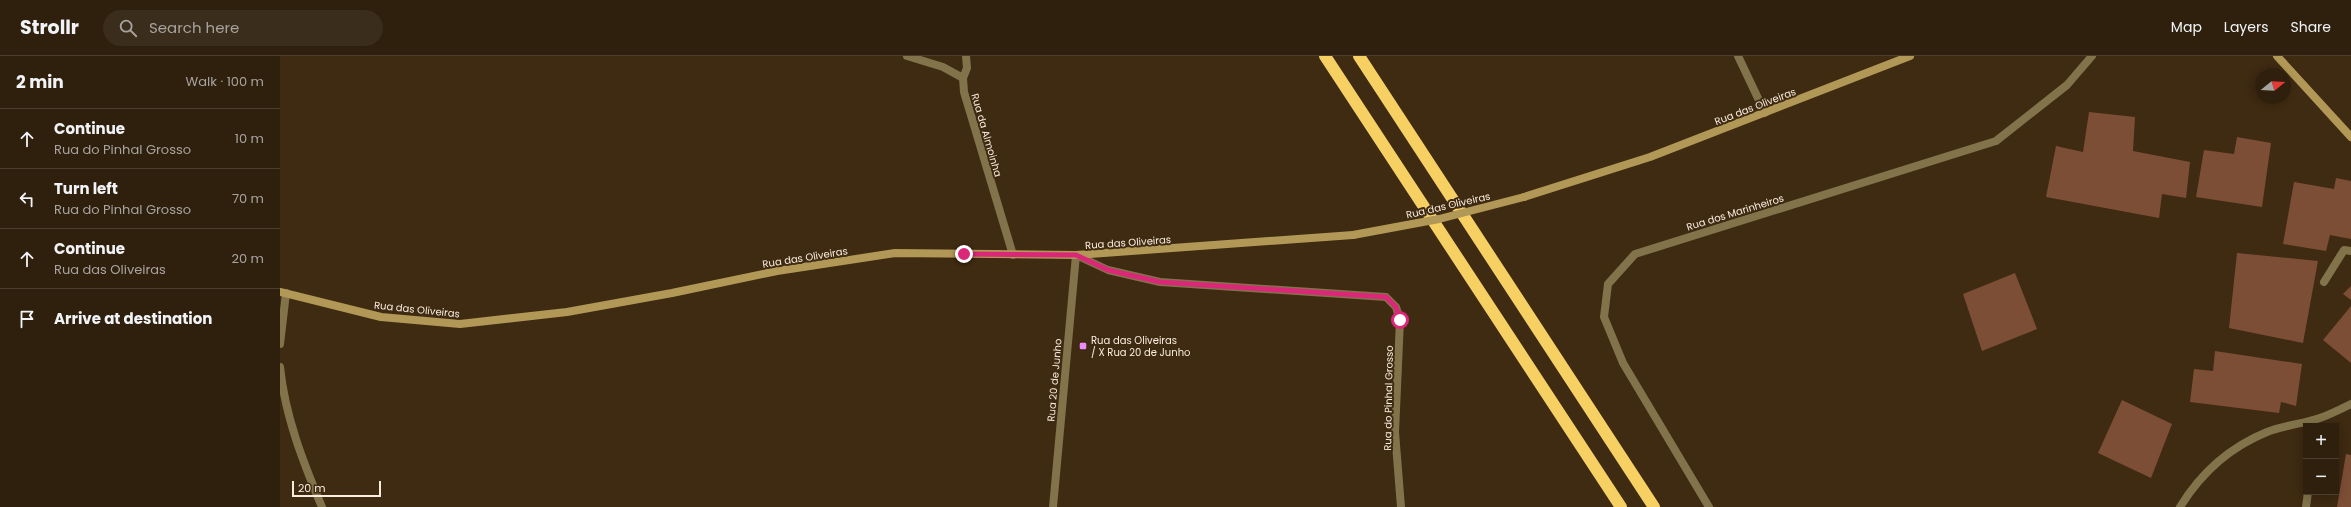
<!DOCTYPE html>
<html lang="en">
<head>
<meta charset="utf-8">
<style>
  body { margin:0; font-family:Poppins,sans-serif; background:#3b2d1c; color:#f1f3f6 }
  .controls { position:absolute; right:12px; bottom:12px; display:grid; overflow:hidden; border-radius:0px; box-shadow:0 2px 10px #0003 }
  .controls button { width:36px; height:36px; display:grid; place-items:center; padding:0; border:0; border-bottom:1px solid #4a3e2e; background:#2f200e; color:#f1f3f6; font:20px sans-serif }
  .compass { position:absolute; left:1975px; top:12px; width:36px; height:36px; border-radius:50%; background:#2f200e; box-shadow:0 2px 10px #0003; rotate:72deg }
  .scale { position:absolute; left:12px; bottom:10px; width:89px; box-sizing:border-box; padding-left:4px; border:2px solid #faecde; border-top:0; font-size:11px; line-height:14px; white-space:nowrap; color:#faecde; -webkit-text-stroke:3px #3f2a12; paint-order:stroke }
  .stop { position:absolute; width:12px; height:12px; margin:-9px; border:3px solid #db2777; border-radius:50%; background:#fff }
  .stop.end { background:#db2777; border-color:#fff; box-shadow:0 1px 4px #0008 }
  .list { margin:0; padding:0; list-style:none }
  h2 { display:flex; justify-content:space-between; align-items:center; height:52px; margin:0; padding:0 16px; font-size:17px }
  h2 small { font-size:13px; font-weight:400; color:#a7a39e }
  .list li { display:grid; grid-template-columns:26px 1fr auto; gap:12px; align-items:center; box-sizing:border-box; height:60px; padding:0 16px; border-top:1px solid #4a3e2e }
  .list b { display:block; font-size:15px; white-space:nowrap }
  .list p { margin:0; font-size:13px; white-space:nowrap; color:#a7a39e }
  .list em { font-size:13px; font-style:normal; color:#a7a39e }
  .icon { flex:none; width:22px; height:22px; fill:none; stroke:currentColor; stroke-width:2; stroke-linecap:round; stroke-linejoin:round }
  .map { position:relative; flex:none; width:2071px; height:451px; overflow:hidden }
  header { display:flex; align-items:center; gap:24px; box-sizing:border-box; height:56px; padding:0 20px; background:#2f200e; border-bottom:1px solid #4a3e2e }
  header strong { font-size:19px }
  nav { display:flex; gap:22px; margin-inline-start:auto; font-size:14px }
  .search { width:280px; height:36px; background:#3b2d1c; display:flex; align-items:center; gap:10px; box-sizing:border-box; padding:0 14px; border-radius:22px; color:#a7a39e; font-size:15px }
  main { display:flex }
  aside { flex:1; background:#2f200e }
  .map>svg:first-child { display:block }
  .building { fill:#7d4e36 }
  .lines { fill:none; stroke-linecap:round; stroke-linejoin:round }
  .street { stroke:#82734a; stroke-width:8 }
  .secondary { stroke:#b19856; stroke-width:8 }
  .highway { stroke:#f6d063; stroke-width:12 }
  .secondary-bridge { stroke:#b19856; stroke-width:8 }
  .route { stroke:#db2777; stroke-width:5 }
  .poi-dot { fill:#ed8cf9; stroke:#3f2a12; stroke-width:1.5 }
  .labels { text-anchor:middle; stroke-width:4; stroke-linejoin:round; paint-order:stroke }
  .street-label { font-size:10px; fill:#faecde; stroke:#3f2a12 }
  .poi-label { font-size:10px; fill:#faecde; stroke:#3f2a12; text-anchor:start }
</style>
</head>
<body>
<header>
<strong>Strollr</strong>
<div class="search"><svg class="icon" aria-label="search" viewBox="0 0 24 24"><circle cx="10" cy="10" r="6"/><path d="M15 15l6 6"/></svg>Search here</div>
<nav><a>Map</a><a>Layers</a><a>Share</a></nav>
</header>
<main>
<aside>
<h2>2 min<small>Walk · 100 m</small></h2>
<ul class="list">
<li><svg class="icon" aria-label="ahead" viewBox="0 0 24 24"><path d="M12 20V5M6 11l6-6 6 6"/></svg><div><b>Continue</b><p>Rua do Pinhal Grosso</p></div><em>10 m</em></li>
<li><svg class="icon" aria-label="left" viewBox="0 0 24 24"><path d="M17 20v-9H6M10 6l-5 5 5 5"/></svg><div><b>Turn left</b><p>Rua do Pinhal Grosso</p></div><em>70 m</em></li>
<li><svg class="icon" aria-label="ahead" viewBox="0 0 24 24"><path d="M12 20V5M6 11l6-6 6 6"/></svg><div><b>Continue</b><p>Rua das Oliveiras</p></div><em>20 m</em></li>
<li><svg class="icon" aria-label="arrive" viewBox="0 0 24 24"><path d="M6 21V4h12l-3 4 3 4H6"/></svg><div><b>Arrive at destination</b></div></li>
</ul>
</aside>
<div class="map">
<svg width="2071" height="451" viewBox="0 0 2071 451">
  <rect width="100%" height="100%" fill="#3f2a12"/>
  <!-- building -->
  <g class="building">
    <path d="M1809,56L1855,61L1853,95L1910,106L1906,142L1882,138L1879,162L1766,141L1776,90L1803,96Z"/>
    <path d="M1957,81L1991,87L1982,151L1916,141L1924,94L1954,98Z"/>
    <path d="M2056,122L2071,125V183L2050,179L2046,195L2003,188L2014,126L2054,133Z"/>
    <path d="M1957,197L2038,205L2023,287L1949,272Z"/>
    <path d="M1735,217L1757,273L1702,295L1683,238Z"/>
    <path d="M2071,230V244L2063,238Z"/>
    <path d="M2071,250V307L2043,284Z"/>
    <path d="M1935,295L2022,308L2016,350L2001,346L1999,357L1910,346L1914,313L1933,315Z"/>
    <path d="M1842,344L1892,368L1871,422L1818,397Z"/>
    <path d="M2066,398L2071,399V451H2057Z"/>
  </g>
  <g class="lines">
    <!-- street -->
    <g class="street">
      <path d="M627,0L663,11L683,22L684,36L733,199"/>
      <path d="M1458,0L1485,57"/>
      <path d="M683,22L687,12L686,0"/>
      <path d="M2044,226L2064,194L2071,195"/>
      <path d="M0,288L6,237"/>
      <path d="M0,311C5,360 23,406 42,451"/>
      <path d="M773,451L796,199L828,214L880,226L1106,241L1116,251L1120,264L1115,376L1121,451"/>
      <path d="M1429,451L1343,307L1324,261L1328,228L1355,198L1716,85L1787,29L1812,0"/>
      <path d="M1900,451C1921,417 1950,391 1987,376C2004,369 2023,368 2040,362C2051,358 2061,353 2071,348"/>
      <path d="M2026,451L2028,436"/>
    </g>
    <!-- secondary -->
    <g class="secondary">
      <path d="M1997,0L2071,81"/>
      <path d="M1244,141L1370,101L1630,0"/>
      <path d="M0,236L101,261L180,268L287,256L392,237L497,215L615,197L796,199L1073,179"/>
    </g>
    <!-- highway -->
    <g class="highway">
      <path d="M1045,0L1341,451"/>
      <path d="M1079,0L1374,451"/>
    </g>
    <!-- secondary-bridge -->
    <path class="secondary-bridge" d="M1073,179L1159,163L1244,141"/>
  </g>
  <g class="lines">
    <!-- route -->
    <path class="route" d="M684,198L796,199L828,214L880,226L1106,241L1116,251L1120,264"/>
  </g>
  <!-- markers -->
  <rect class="poi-dot" x="799" y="286" width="8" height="8" rx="2"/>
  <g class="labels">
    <!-- street labels -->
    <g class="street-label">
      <text transform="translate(1475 50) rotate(-21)" y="4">Rua das Oliveiras</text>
      <text transform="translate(707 79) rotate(74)" y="4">Rua da Almoinha</text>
      <text transform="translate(1168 149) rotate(-13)" y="4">Rua das Oliveiras</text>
      <text transform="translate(1455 156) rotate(-17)" y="4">Rua dos Marinheiros</text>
      <text transform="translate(848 186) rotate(-4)" y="4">Rua das Oliveiras</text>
      <text transform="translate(525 201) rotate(-9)" y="4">Rua das Oliveiras</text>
      <text transform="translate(137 253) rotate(6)" y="4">Rua das Oliveiras</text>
      <text transform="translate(774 324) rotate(-85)" y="4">Rua 20 de Junho</text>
      <text transform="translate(1108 342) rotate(-89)" y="4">Rua do Pinhal Grosso</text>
    </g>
    <!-- poi labels -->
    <g class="poi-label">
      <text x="811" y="288">Rua das Oliveiras<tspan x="811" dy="12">/ X Rua 20 de Junho</tspan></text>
    </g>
  </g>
</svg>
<div class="controls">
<button>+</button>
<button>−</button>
</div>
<svg class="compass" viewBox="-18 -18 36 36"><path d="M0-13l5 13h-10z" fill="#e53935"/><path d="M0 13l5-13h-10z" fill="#a7a39e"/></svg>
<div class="scale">20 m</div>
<div class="stop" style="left:1120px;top:264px"></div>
<div class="stop end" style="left:684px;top:198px"></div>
</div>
</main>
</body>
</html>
